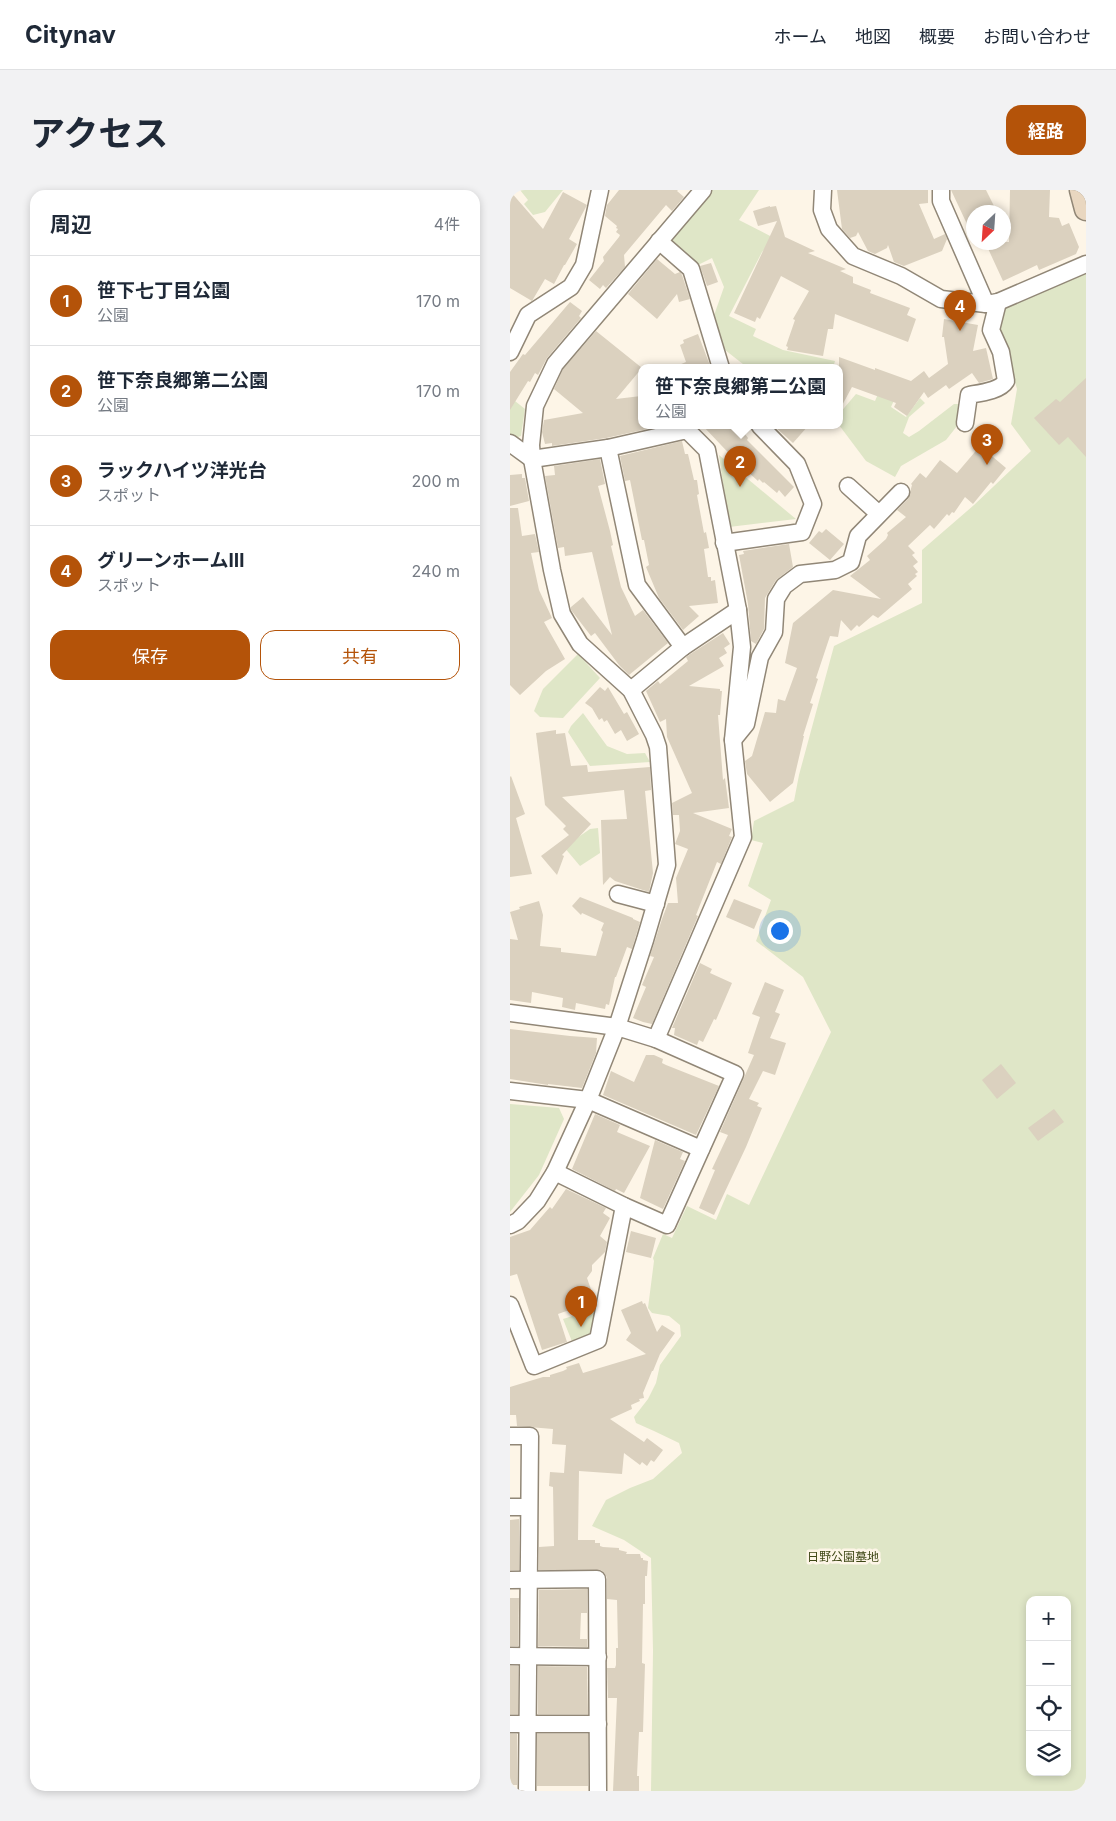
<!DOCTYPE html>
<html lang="ja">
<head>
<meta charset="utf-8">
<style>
  body { margin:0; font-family:Inter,"Noto Sans JP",sans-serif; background:#f2f2f3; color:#1f2937 }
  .controls { position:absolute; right:15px; bottom:15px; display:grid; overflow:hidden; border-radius:10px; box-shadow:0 2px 8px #0003 }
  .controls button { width:45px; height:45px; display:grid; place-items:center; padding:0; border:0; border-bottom:1px solid #e0e1e3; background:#fff; color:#1f2937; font:25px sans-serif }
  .compass { position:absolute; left:456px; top:15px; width:45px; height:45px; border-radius:50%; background:#fff; box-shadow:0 2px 8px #0003; rotate:205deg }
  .you { position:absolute; left:269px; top:740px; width:18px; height:18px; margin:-12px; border:4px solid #fff; border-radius:50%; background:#1a73e8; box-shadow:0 0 0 8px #1a73e833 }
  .badge { display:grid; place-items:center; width:32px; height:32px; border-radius:50%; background:#b45309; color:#fff; font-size:16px; font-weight:700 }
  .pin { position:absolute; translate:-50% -41px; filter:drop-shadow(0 1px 2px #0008) }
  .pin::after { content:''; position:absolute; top:26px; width:18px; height:15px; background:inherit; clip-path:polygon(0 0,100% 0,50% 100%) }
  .popup { position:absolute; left:128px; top:174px; width:205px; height:65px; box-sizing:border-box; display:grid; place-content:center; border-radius:10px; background:#fff; filter:drop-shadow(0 1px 4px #0005); font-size:16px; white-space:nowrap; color:#747a83 }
  .popup b { font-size:19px; color:#1f2937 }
  .popup::after { content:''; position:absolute; left:50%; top:100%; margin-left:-10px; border:10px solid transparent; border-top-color:#fff }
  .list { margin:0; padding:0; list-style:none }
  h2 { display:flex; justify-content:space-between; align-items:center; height:65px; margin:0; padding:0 20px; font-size:21px }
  h2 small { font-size:16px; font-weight:400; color:#747a83 }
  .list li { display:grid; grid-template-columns:32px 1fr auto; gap:15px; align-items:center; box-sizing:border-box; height:90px; padding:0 20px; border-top:1px solid #e0e1e3 }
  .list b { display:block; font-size:19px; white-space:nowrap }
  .list p { margin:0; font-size:16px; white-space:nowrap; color:#747a83 }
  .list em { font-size:16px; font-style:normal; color:#747a83 }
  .actions { display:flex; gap:10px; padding:15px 20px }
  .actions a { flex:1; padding:11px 0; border:1px solid #b45309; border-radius:15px; text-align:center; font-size:18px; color:#b45309 }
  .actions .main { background:#b45309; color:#fff }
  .icon { flex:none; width:28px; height:28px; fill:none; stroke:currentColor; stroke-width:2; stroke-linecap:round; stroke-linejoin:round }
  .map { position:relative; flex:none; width:576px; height:1601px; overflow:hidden; border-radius:15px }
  header { display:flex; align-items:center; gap:30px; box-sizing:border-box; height:70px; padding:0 25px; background:#fff; border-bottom:1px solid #e0e1e3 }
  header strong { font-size:24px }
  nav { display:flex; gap:28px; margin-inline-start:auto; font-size:18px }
  .intro { display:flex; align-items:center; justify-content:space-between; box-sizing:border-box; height:120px; padding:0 30px }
  h1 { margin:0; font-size:35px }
  .button { padding:12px 22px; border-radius:15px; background:#b45309; color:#fff; font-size:18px; font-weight:700 }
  main { display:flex; gap:30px; padding:0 30px }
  aside { flex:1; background:#fff; border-radius:15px; box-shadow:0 2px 8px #0003 }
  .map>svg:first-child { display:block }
  .green { fill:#dfe6c7; fill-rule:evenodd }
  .building { fill:#dbd1bf }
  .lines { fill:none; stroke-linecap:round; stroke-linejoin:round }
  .street-casing { stroke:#918777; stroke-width:19 }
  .secondary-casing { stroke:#918777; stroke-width:25 }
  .street { stroke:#fff; stroke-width:16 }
  .secondary { stroke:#e9d7c0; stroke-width:22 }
  .labels { text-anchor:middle; stroke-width:5; stroke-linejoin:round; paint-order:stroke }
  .park-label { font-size:12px; fill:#3e4715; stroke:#fdf5e7 }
</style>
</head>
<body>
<header>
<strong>Citynav</strong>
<nav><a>ホーム</a><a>地図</a><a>概要</a><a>お問い合わせ</a></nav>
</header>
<div class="intro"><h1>アクセス</h1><a class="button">経路</a></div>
<main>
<aside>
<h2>周辺<small>4件</small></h2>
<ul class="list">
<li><span class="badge">1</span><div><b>笹下七丁目公園</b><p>公園</p></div><em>170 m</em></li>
<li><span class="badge">2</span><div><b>笹下奈良郷第二公園</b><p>公園</p></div><em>170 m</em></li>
<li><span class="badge">3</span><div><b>ラックハイツ洋光台</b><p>スポット</p></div><em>200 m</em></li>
<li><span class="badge">4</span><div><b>グリーンホームⅢ</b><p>スポット</p></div><em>240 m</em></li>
</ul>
<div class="actions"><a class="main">保存</a><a>共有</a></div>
</aside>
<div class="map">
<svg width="576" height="1601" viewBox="0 0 576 1601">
  <rect width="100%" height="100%" fill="#fdf5e7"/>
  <!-- green -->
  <g class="green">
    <path d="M10,0H53L35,22L23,25L14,14L18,10Z"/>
    <path d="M198,0H249L229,30L264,48L252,62L219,126L246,139L243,146L273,160L325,171L323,178H238L210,156L202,131L214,97L202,68L186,76L175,61L157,48Z"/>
    <path d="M576,80V1601H141L143,1461L141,1368L114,1350L82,1336L96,1310L120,1298L143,1289L172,1263L169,1253L144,1241L126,1233L124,1227L138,1209L146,1193L150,1175L171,1146L170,1135L159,1126L142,1123L138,1118L144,1071L143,1068L153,1044L162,1048L177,1016L206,1030L217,1004L239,1015L321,842L293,787L246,751L261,710L238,696L253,653L241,650L244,631L284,611L289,585L324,456L412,413V360L464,315L521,261L501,234L507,199L489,135L494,118ZM520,1410H557V1582H520Z"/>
    <path d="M391,195L381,217L396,227L410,208L415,213L399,227L393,243L399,247L409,241L444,214H449L447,236L436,250L391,276L385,287L356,271L329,235V224L346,204L365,211L368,204Z"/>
    <path d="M0,207L15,219L11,246L5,248L0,245Z"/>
    <path d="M209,265L286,329L219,337Z"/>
    <path d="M68,464L90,488L53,528L30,527L24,521L33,499Z"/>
    <path d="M73,523L97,556L117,564L135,563L140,572L80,576L58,542L61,536Z"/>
    <path d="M88,638L90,663L70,676L54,657L80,639Z"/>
    <path d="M0,914L49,918L54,929L29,985L0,1022Z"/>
    <path d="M88,1118L84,1146L63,1154L53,1129Z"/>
  </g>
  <!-- building -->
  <g class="building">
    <path d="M109,0H168L167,1L174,7L162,21L156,15L114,65L115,77L96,98L93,95L90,99L79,90L94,71L93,67L109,47L110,45L106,42L108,39L106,38L107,36L95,26L97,15Z"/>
    <path d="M327,0H418V13L409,14L424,49L435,44L437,49L432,61L394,76L384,72L378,55L377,58L365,64L358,61L348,42L346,46L340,48L332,39Z"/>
    <path d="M441,0H476L487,22H464V49Z"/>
    <path d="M500,0H540L539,27L549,28L552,36L559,33L569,57L566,64L529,80L527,75L493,91L475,52H499Z"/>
    <path d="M0,1L33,39L53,2L77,15L59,49L67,54L55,75H54L44,94L35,89L22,111L0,98Z"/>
    <path d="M260,16V17L266,16L275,47L305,61L298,63L336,79L330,81L343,87V93L361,100L360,103L400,118L397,125L406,129L398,152L325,124L323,139H318L313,166L277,160L278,157L276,156L285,130L283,129L299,101L271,86L250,129L247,127L245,132L224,123L267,31L248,36L243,21Z"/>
    <path d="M147,69L165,84L170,82L172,85L180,109L169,112L167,104L147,129L118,104Z"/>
    <path d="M201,73L208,92L197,96L190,76Z"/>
    <path d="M60,112L72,121L69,126L71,128L37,168L28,185L25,183L20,192L18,191L0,220V182L13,164L15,165Z"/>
    <path d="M434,129L468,135L463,161L476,158L483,189L469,193L462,183L439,199L436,195L418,208L414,202L397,226L384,217L386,213L342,197L329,221V167L365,180V178L401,191L414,181L419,188L438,174L434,147H432Z"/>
    <path d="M86,141L132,178L106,209L131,206V236H151L96,248L42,256V253L35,254L32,242L34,230L73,223L44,199L53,179Z"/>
    <path d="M188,144L201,178H162L176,172L170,155L174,153L173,150Z"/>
    <path d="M576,188V267L558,247L549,255L524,228L546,209L550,212Z"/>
    <path d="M193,236H229L236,243L235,244L238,248L237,250L284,297L275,307L269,300L267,303L254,292L253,293L249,289L248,291L229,274Z"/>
    <path d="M264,236H298L283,253Z"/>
    <path d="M172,251L175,264H178L184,290H187L189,304L187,305L194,343L196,342L199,358L194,359L198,387H201V391L205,390L208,413L179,416L189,426L173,440L149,408L136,377L139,375L134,350H132L120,290L115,291L110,266Z"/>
    <path d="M470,256L496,278L483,294L481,292L463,314L455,307L444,323L442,322L439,326L437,324L424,339L420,335L398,356L405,363L402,365L408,372L403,376L408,382L405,384L407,386L398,394L402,399L368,428L363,425L349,437L347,435L341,441L331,430L328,447L320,446L306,488L308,489L300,513L303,514L293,546H294L283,593L260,612L237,584L235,571L242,566L255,522L266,523L268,509L275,511L287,478L275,473L283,433L323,400L371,409L340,386L360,370L357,366L376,349L378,345L377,343L396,327L387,320L398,309L402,295L401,294L410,283L416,288L430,270L447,283Z"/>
    <path d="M90,269L95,294L88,296L100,341L103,355L101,356L111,397L125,426L133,420L158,453L119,485L109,475L85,443L81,446L61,420V417L73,407L102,445L82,362L55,366L54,357L48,358L35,286L45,285L44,276Z"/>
    <path d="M12,284V288H15L19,311L0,316V285Z"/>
    <path d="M0,318H8L12,346L25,344L29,362L21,363L29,400L42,428L34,432L55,469L36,481L10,505L0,495Z"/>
    <path d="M316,339L334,354L320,370L299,353L309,341L312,343Z"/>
    <path d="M279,354L283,377L266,390L255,408L254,439L246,454L241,451L238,414L229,365L234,364L233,361Z"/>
    <path d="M213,443L220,454L214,458L217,463L209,468L214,476L179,496L210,499V501H212L210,525H208L213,590L215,588L219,618L183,623L222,639L219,646L222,647L211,674L207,672L186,725L188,726L142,834L133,832L123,828L136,797L132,795L144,767L140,766L152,729L158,713H168L166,688L178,659L165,654L170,641L169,625H163L162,613L182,603L157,547L156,529L150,532L136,501L148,491L150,494L178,471L176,467L179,465Z"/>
    <path d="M90,497L95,501L98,497L114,524L117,522L129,544L117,551L111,540L105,544L97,530L94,532L92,528L89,530L82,518L75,513Z"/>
    <path d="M46,540V544L55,543L61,576L77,575L78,582L140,577L141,600L135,601L143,683L139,702L105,691L100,687L93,695L91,630L117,629L114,600L52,607L81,634L52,665L54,666L47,685L31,666L59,645L53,639L56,636L35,615L26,543Z"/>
    <path d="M1,586L15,624L6,628L22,684L0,687V587Z"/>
    <path d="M70,707L123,728V729L130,732L122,759L117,757L106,787H105L99,815L96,814L95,819L66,813L65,820L52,817L53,808L22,802L21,813L0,810V749L8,750L0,722L10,719L9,717L29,711L33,725L30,756L51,758V762L86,766L93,742L91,740L94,733L72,723L71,725L62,716Z"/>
    <path d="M224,709L252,720L244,739L216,727Z"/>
    <path d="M190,773L202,779L200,783L222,793L206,830L204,829L193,852L189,850L187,855L164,845L165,838H162Z"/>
    <path d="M255,792L274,800L265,822L270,824L260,848L276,853L265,885L253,881L239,909L249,913L247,916L252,918L236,957L204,1025L189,1018L205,980L202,979L218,945L210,942L244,865L238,863L250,827L242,824Z"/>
    <path d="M0,839L60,846L87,848L86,863L72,898L38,894V895L0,889Z"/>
    <path d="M136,865H144L153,869L152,873L156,875L209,896L186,945L93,905L101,881L124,892Z"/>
    <path d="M491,874L506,893L487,909L472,890Z"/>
    <path d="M544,919L554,932L528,951L518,938Z"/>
    <path d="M85,924L110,935L107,942L140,956L114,1003L106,999L105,1001L62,979Z"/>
    <path d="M145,950L173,962L170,969L175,971L153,1019L130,1008Z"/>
    <path d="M56,999L96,1018L93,1023L100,1028L90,1046L97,1052L95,1062L82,1075V1081L77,1088L85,1111L48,1124L57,1152L32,1160L7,1084L0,1086V1047L20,1040L40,1017L42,1019Z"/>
    <path d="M121,1041L146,1048L141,1068L116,1062Z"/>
    <path d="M132,1111L133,1114L135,1113L147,1142L152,1135L165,1143L150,1164L143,1181H142L133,1203L134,1208L129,1209L130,1211L121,1215L122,1219L100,1229L134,1252L137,1248L153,1260L144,1272L141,1270L137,1276L132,1272L130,1275L114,1263L112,1284L69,1281L68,1350H85V1353H90V1356L93,1357L109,1358V1360L117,1362L116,1364H130L131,1368H133V1370L138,1371L137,1386H135V1414H133L132,1473L135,1474L133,1542H129L127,1586H129V1601H103L107,1508H98L97,1478H105L106,1475V1458H108L107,1410L97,1409V1388L95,1384L91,1380H29V1357L44,1356L43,1297L39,1296L40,1282L54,1283L56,1255L42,1254L43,1239L7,1236L6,1225H0V1197L33,1187H40V1185L53,1181L57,1179L56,1177L69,1173L73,1183L136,1164L116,1150L121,1143L111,1120Z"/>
    <path d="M9,1329V1380H0V1330Z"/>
    <path d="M77,1399V1423H71L70,1449H77V1457L28,1456L29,1400Z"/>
    <path d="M0,1408H9L8,1456H0Z"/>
    <rect x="0" y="1476" width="8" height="48"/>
    <path d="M28,1476L77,1477L78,1524H28Z"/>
    <rect x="0" y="1544" width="7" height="51"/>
    <rect x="27" y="1544" width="51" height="52"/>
  </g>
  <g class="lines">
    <defs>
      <g id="street">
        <path d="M313,0L312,20L319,39L343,66L391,86L431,109L476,114L488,112L576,74"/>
        <path d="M431,0V11L476,114"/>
        <path d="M149,51L181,79L211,178"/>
        <path d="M0,162L18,125L61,97L74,75L90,0"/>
        <path d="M455,233L459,205C470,203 490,201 496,191L491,162L481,140L488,112"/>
        <path d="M0,253L22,269L98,258L177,240L197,260L228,420"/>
        <path d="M98,258L127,395L173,457"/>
        <path d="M338,296L369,324"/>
        <path d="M214,353L292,342L303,314L287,274L250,236"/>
        <path d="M121,500L173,457L228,420L232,457L223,550L236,534L250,467L264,442L266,409L274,396L290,384L325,380L341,372L348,346L391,302"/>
        <path d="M108,704L146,714"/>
        <path d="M0,823L107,837L146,849L225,884L157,1035L114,1016L45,982"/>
        <path d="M146,849L233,647L223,550"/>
        <path d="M0,901L78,910L191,959"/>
        <path d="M0,1035L8,1031L27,1011L45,982L78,910L107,837L135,750L157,675L148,557L144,545L121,500L70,454L52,424L42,380L22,269L21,255L25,216L45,174L193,0"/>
        <path d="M0,1115L24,1176L88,1150L114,1016"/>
        <path d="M0,1246H20L17,1601"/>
        <path d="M0,1317H18"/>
        <path d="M0,1390L87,1389L88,1601"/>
        <path d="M0,1466L88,1467"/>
        <path d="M0,1534H88"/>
      </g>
      <path id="secondary" d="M571,0L576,19"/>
    </defs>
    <!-- street casing -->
    <use href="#street" class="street-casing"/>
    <!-- secondary casing -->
    <use href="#secondary" class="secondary-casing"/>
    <!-- street -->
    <use href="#street" class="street"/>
    <!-- secondary -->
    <use href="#secondary" class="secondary"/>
  </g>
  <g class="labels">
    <!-- park labels -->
    <g class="park-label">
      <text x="333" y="1371">日野公園墓地</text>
    </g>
  </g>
</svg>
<div class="controls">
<button>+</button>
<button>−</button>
<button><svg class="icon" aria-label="locate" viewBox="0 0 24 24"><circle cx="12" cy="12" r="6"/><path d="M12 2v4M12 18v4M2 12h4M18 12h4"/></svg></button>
<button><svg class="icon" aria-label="layers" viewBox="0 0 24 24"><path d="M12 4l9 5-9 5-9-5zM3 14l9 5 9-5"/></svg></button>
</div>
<svg class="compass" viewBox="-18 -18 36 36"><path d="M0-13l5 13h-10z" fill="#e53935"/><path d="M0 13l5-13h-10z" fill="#747a83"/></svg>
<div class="you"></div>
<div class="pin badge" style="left:71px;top:1137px">1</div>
<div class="pin badge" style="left:230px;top:297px">2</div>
<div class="popup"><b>笹下奈良郷第二公園</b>公園</div>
<div class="pin badge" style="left:477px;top:275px">3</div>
<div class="pin badge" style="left:450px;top:141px">4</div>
</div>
</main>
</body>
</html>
